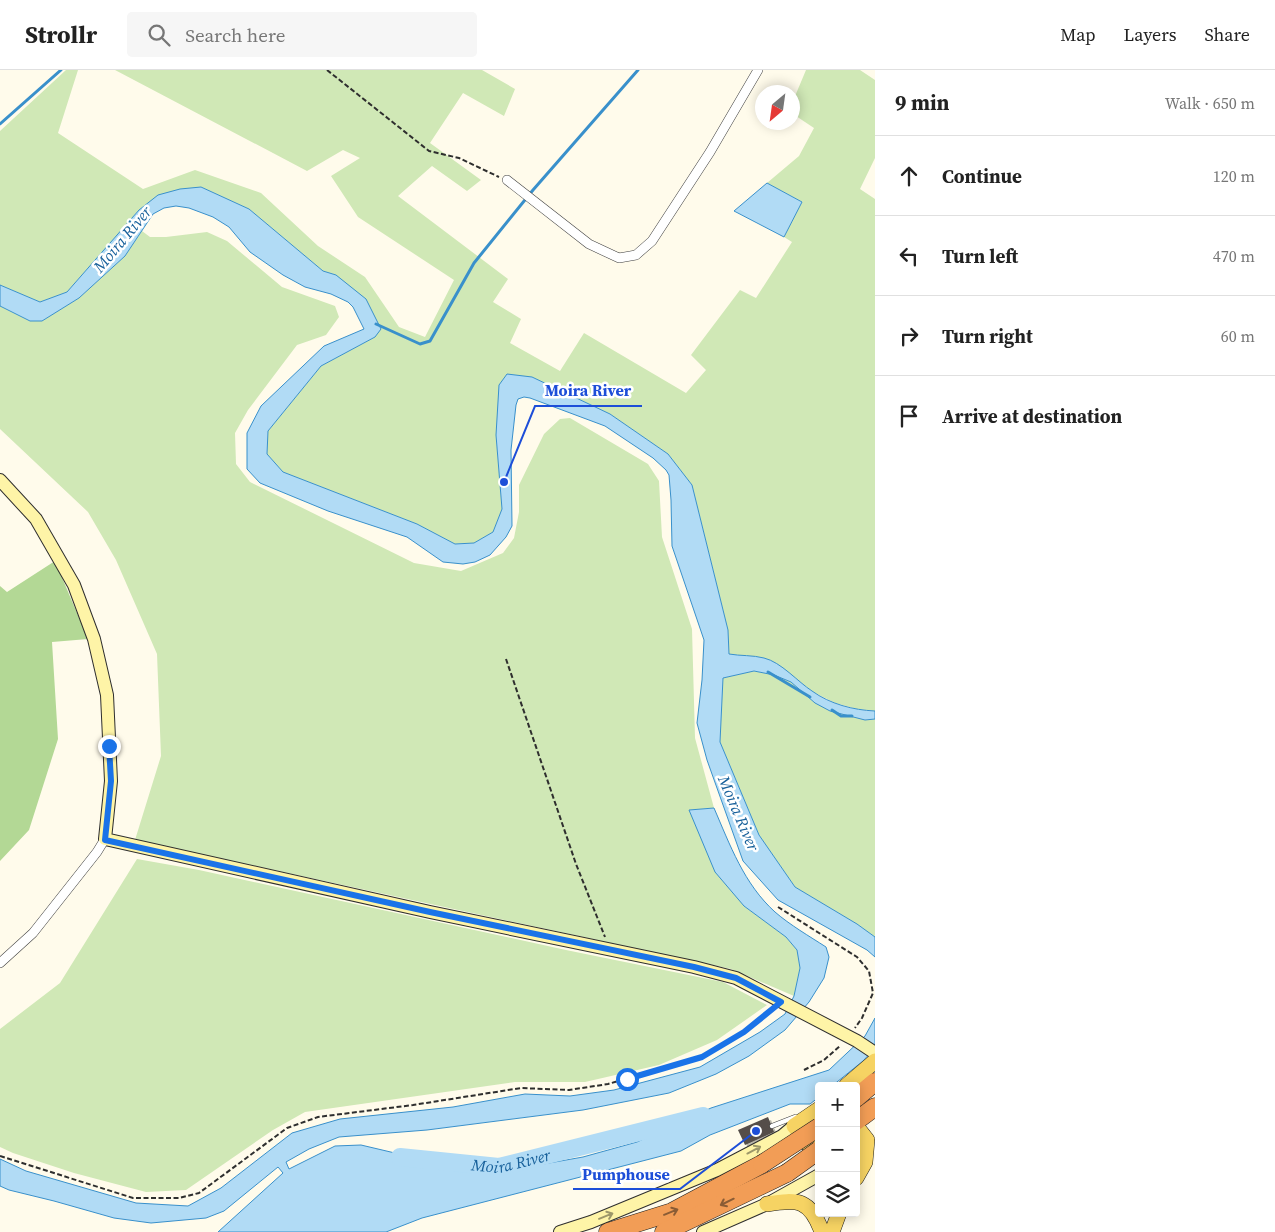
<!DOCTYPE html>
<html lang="en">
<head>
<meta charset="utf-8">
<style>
  body { margin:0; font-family:"Source Serif 4",serif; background:#f6f6f6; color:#222 }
  .controls { position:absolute; right:15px; bottom:15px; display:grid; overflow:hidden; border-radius:5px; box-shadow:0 2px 12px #0003 }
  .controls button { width:45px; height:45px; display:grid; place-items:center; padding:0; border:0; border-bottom:1px solid #e0e0e0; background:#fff; color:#222; font:25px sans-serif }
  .compass { position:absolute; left:755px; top:15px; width:45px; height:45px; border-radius:50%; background:#fff; box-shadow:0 2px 12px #0003; rotate:209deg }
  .stop { position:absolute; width:15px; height:15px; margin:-11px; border:4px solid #1a73e8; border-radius:50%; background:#fff }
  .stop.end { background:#1a73e8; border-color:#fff; box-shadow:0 1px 5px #0008 }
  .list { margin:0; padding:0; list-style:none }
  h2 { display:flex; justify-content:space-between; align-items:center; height:65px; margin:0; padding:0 20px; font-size:21px }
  h2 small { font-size:16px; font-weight:400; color:#767676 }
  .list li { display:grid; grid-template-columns:32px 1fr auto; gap:15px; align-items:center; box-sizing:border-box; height:80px; padding:0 20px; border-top:1px solid #e0e0e0 }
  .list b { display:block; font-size:19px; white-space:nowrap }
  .list em { font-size:16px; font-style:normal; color:#767676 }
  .icon { flex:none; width:28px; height:28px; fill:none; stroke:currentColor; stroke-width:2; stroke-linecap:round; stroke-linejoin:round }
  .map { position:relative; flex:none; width:875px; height:1162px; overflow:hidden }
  header { display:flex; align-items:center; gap:30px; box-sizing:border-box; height:70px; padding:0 25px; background:#fff; border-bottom:1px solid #e0e0e0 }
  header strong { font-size:24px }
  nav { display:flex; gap:28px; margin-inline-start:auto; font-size:18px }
  .search { width:350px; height:45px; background:#f6f6f6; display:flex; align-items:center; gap:12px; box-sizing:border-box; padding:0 18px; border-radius:5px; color:#767676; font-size:19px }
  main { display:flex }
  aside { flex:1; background:#fff }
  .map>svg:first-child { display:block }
  .green { fill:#d0e8b6 }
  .forest { fill:#b3d895 }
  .water { fill:#b1dbf5; stroke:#3990cb }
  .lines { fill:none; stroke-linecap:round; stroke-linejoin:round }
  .stream { stroke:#3990cb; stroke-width:3 }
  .river { stroke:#b1dbf5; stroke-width:18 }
  .building { fill:#544d48; filter:url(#shadow) }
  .lane-casing { stroke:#3f3f3f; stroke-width:5.5 }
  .street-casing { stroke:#3f3f3f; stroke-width:10 }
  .secondary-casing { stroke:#2e2e2e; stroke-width:14 }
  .primary-casing { stroke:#1d1d1d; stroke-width:16 }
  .highway-casing { stroke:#1d1d1d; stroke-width:19 }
  .path { stroke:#2e2e2e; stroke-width:2; stroke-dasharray:5 2.5; stroke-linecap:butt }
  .lane { stroke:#fff; stroke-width:4.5 }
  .street { stroke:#fff; stroke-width:9 }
  .secondary { stroke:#fef4a7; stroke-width:12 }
  .primary { stroke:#f6d363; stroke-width:15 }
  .highway { stroke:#f29d56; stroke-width:18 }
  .highway-bridge-casing { stroke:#1d1d1d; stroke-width:19; stroke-linecap:butt }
  .highway-bridge { stroke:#f29d56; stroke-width:18 }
  .oneway { stroke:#9d9769 }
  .oneway2 { stroke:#8a5c35 }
  .route { stroke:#1a73e8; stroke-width:6 }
  .labels { text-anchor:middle; stroke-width:5; stroke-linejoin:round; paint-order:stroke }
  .water-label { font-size:16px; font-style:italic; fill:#18619b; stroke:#fff }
  .leader { fill:none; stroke:#1d4ed8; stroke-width:2 }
  .callout-dot { fill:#1d4ed8; stroke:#fff; stroke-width:2 }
  .callout-label { font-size:16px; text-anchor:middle; font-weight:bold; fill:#1d4ed8; stroke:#fff; stroke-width:5; stroke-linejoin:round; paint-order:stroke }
</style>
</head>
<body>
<header>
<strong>Strollr</strong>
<div class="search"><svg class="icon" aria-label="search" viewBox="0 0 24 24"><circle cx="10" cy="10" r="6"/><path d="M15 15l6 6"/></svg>Search here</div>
<nav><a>Map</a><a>Layers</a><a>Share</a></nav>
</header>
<main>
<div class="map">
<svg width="875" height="1162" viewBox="0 0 875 1162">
  <defs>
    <filter id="shadow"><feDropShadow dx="3" dy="3" stdDeviation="0" flood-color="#0004"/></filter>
  </defs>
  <rect width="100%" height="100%" fill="#fffbeb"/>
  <!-- green -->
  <g class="green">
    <path d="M66,0H78L58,63L143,119L195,100L261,123L318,176L365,207L399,257L425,267L454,210L358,147L331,106L360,88L343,80L307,101L115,0H482L515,19L504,46L463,23L430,73L481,110L467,121L432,96L398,126L508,209L493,232L521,249L510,273L560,301L584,263L686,323L706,300L691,285L740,220L756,228L792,172L784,167L802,132L767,113L799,86L814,58L793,44V31L806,0H860L875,10V88L860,119L875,129V641L857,639L835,633L813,622L786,601L729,584L728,560L692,415L668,384L610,344L532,307L496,366L502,439L493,462L474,473L455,474L417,454L283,402L267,384L268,361L321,296L375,267L336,205L323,201L249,139L201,117L139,140L67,222L40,232L0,215V61Z"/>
    <path d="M142,161L150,167H166L207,162L227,171L282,217L335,236L339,247L326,265L297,275L248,340L235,363L236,394L250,412L414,493L461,501L503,483L514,468L519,442V415L544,364L560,349L570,348L648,394L659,411L662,467L692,559L695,668L714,738L689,740L744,836L786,867L797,880L800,898L794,926L731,899L135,770L161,686L157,584L116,490L88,442L0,359V236L30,251H42L79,228L125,186Z"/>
    <path d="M754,601L774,605L791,612L815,633L865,650L875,649V867L857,854L795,817L759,765L720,672L723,608Z"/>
    <path d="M137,789L199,800L566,880L723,912L767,935L717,970L659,995L585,1012H515L305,1042L273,1060L186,1120L146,1122L74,1103L13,1083L0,1077V959L60,913Z"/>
  </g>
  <!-- forest -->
  <path class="forest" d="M55,491L88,569L52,572L58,669L29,760L0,791V516L7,522Z"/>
  <!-- water -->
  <g class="water">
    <path d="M767,113L802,132L784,167L734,141Z"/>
    <path d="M201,117L249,139L323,201L336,205L366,229L381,259L375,267L321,296L268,361L267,384L283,402L417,454L455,474L474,473L493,462L502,439L496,365L499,315L507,304L532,307L610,344L668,384L692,415L728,560L729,584C740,586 753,585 764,588C781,592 798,612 812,621C830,634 853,640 875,641V649L865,650L830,641L815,633L791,612L774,605L754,601L723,608L720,672L759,765L795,817L857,854L875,867V887L867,880L778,830L743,791L707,690L697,653L702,610L704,570L672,476L671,430L669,405L666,400L653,388L605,356L530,328L524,327L518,329L516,335L511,380L512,456L506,467L490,485L475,492L463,494L443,492L407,467L328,441L260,413L247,399V363L261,336L324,276L364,259L353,237L348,232L331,224L305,217L283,205L250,182L229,157L213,147L189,138L176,136L164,138L153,144L125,186L79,228L42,251H30L0,236V215L40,232L67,222L139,140L158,125L180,119Z"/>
    <path d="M714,738C730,775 744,814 775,842C790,855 809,866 826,877L829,887L824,908L809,932L785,960L749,986L716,1004L669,1023L583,1040L427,1060L339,1067L309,1079L286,1092L289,1099L335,1076L361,1075L450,1096L504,1101L583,1087L637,1072L711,1038L829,1000L865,966L875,948V978L863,991L832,1016H819V1027L810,1034H790L710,1065L681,1081L422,1148L386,1162H218L283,1103L278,1097L224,1141L206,1148L151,1153L114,1148L54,1131L9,1120L0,1116V1089L26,1101L136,1133L188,1136L221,1118L292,1063L340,1049L453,1037L525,1024L570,1026L614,1020L700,997L760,962L785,944L794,926L800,898L797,880L786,867L744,836L715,802L689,740Z"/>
  </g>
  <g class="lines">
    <!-- stream -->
    <g class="stream">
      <path d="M0,54L61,0"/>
      <path d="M376,254L420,274L430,271L474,193L533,120L638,0"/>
      <path d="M768,602L810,627"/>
      <path d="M832,640L841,646H852"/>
    </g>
    <!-- river -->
    <path class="river" id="s1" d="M400,1087L499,1097L703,1046"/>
  </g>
  <!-- building -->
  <path class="building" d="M768,1047L774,1062L745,1075L738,1060Z"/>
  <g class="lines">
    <defs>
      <path id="lane" d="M772,1056L795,1047L798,1048"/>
      <g id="street">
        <path d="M507,110L589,174L619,188L636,185L652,171L710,82L758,0"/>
        <path d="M0,893L33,863L97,782L105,769"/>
      </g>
      <g id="secondary">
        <path d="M0,410L36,449L74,515L94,569L107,625L111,711L105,769L430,842L694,897L736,908L857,971L875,983"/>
        <path d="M560,1162L591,1152L717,1100L782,1066L794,1056"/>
        <path d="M703,1162L767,1134L819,1105"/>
      </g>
      <g id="primary">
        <path d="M846,1016L875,991"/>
        <path d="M819,1039L794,1056L819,1088"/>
        <path d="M856,1056L867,1070L865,1092L856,1108"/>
        <path d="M767,1134C798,1129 810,1129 822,1162"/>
        <path d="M832,1162L839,1143"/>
      </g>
      <g id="highway">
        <path d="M856,1028L875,1012"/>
        <path d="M856,1051L875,1037"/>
        <path d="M608,1162L672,1142L762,1094"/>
        <path d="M664,1162L787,1103"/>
      </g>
    </defs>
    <!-- lane casing -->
    <use href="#lane" class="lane-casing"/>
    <!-- street casing -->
    <use href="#street" class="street-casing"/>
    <!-- secondary casing -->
    <use href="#secondary" class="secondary-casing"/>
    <!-- primary casing -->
    <use href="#primary" class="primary-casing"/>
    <!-- highway casing -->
    <use href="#highway" class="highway-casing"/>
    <!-- path -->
    <g class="path">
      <path d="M327,0L429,81L459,88L499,107"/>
      <path d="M506,589L576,794L605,867"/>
      <path d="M778,837L857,887L869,901L873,923L862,948L855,958"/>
      <path d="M804,1000L824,990L841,975"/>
      <path d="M0,1086L133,1128H179L199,1123L287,1058L318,1047L413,1035L521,1018L569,1020L608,1014L702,987L744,962L771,940"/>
    </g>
    <!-- lane -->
    <use href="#lane" class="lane"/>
    <!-- street -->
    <use href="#street" class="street"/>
    <!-- secondary -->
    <use href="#secondary" class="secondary"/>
    <!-- primary -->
    <use href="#primary" class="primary"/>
    <!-- highway -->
    <use href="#highway" class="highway"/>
    <defs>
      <g id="highway-bridge">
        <path d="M762,1094L819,1057"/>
        <path d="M787,1103L819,1080"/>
      </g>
    </defs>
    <!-- highway-bridge casing -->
    <use href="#highway-bridge" class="highway-bridge-casing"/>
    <!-- highway-bridge -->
    <use href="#highway-bridge" class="highway-bridge"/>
  </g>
  <!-- one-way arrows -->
  <defs><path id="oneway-shaft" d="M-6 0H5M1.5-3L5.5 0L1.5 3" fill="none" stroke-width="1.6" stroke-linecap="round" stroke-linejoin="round" transform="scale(1.25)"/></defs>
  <g class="oneway">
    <use href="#oneway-shaft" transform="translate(754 1080) rotate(-28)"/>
    <use href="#oneway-shaft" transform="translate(606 1146) rotate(-22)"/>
  </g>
  <g class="oneway2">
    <use href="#oneway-shaft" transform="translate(727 1132) rotate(154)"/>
    <use href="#oneway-shaft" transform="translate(671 1142) rotate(-22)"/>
  </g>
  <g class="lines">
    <!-- route -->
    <path class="route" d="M109,676L111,711L105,770L430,842L694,897L736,908L781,932L744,962L702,987L627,1009"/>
  </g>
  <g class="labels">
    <!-- water labels -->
    <g class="water-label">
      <text transform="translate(122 169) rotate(-50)" y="6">Moira River</text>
      <text transform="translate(739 743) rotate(67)" y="6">Moira River</text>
      <text dy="6" stroke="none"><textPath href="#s1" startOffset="112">Moira River</textPath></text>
    </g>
  </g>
  <!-- callouts -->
  <path class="leader" d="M504 412L535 336H642M756 1061L680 1119H573"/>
  <g class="callout-dot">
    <circle cx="504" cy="412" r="5"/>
    <circle cx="756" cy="1061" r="5"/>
  </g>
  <g class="callout-label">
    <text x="588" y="326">Moira River</text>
    <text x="626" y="1110">Pumphouse</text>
  </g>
</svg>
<div class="controls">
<button>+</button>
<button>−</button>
<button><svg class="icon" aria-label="layers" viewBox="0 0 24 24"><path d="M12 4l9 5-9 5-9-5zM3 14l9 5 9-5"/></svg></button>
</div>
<svg class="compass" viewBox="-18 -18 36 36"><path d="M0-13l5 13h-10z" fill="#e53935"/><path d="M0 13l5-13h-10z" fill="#767676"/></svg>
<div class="stop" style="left:627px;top:1009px"></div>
<div class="stop end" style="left:109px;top:676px"></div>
</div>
<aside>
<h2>9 min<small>Walk · 650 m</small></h2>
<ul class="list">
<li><svg class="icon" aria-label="ahead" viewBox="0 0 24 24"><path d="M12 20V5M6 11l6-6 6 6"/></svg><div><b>Continue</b></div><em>120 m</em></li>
<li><svg class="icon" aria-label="left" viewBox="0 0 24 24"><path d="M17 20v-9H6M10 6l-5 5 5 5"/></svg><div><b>Turn left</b></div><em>470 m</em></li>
<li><svg class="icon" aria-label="right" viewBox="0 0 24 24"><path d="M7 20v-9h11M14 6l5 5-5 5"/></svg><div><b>Turn right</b></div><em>60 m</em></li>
<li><svg class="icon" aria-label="arrive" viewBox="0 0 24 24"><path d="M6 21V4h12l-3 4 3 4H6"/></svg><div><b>Arrive at destination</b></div></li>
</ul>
</aside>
</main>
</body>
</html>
